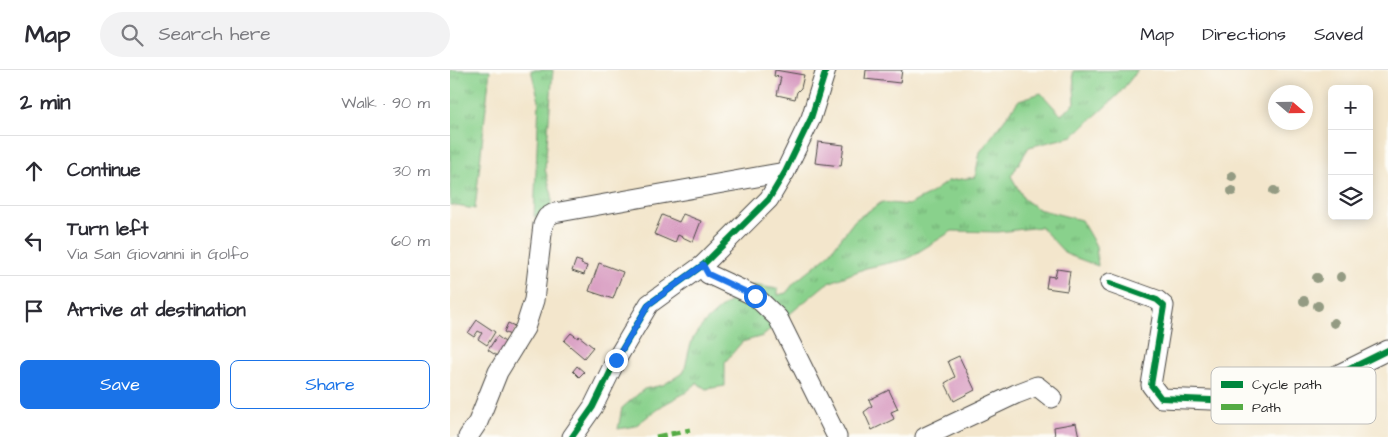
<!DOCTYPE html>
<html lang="en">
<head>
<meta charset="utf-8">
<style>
  body { margin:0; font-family:"Architects Daughter",sans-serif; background:#f2f2f3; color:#2b2b33 }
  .controls { position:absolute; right:15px; top:15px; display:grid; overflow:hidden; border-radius:8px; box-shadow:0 2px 12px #0003 }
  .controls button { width:45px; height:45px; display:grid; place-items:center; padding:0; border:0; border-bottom:1px solid #e1e1e2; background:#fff; color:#2b2b33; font:25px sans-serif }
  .compass { position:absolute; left:818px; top:15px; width:45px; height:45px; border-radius:50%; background:#fff; box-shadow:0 2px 12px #0003; rotate:110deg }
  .stop { position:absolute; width:15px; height:15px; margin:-11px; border:4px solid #1a73e8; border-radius:50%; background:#fff }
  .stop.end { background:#1a73e8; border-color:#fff; box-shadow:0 1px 5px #0008 }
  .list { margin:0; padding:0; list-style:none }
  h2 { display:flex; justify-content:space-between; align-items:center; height:65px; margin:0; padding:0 20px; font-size:21px }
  h2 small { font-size:16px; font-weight:400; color:#7c7c81 }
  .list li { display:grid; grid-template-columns:32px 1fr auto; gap:15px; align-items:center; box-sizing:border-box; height:70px; padding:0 20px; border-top:1px solid #e1e1e2 }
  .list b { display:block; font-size:19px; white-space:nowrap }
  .list p { margin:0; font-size:16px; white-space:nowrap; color:#7c7c81 }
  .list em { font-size:16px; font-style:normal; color:#7c7c81 }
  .actions { display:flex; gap:10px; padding:15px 20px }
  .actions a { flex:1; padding:11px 0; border:1px solid #1a73e8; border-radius:8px; text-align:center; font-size:18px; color:#1a73e8 }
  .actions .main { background:#1a73e8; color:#fff }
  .icon { flex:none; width:28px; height:28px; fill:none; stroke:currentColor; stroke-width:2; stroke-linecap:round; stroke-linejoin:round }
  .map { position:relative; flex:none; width:938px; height:367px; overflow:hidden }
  header { display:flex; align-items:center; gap:30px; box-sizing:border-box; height:70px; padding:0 25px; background:#fff; border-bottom:1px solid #e1e1e2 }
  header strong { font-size:24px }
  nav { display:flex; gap:28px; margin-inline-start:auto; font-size:18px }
  .search { width:350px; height:45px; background:#f2f2f3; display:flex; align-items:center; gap:12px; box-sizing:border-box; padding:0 18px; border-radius:28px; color:#7c7c81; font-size:19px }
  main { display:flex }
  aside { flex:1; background:#fff }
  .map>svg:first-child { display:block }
  .grass { fill:url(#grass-tufts); stroke:#5a7e5c }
  .building { fill:#d99ec2 }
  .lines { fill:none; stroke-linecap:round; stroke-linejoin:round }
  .minor-casing { stroke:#494743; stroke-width:21 }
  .minor { stroke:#fff; stroke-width:19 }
  .quiet { stroke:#54ab44; stroke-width:5; stroke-dasharray:10 5; stroke-linecap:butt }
  .cycleway-casing { stroke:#fdfcf7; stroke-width:9 }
  .cycleway { stroke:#00873e; stroke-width:6 }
  .tree { fill:#949b83 }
  .route { stroke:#1a73e8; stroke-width:6 }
  .key { fill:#fdfcf7; stroke:#bebdba; stroke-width:1 }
  .key-label { font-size:14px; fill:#2b2b2b }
</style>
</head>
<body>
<header>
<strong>Map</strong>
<div class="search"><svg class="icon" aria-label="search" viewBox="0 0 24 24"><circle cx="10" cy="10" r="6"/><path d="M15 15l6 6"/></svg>Search here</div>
<nav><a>Map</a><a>Directions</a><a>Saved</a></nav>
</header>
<main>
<aside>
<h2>2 min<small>Walk · 90 m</small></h2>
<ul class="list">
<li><svg class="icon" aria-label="ahead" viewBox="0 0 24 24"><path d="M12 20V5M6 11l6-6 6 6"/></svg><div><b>Continue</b></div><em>30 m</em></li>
<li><svg class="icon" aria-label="left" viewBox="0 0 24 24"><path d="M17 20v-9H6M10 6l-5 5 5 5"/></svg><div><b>Turn left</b><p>Via San Giovanni in Golfo</p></div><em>60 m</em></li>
<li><svg class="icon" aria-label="arrive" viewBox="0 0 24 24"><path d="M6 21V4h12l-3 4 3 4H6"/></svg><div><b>Arrive at destination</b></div></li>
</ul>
<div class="actions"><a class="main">Save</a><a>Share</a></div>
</aside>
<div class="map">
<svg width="938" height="367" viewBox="0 0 938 367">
  <defs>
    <pattern id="grass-tufts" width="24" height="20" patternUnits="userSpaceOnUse" patternTransform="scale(1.25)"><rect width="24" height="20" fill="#89d18c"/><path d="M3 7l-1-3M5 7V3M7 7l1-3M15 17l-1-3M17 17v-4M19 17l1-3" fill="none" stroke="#70aa73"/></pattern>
  </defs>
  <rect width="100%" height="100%" fill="#fdfcf7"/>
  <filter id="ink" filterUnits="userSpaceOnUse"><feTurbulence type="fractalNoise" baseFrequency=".02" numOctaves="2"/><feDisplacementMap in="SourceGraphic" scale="10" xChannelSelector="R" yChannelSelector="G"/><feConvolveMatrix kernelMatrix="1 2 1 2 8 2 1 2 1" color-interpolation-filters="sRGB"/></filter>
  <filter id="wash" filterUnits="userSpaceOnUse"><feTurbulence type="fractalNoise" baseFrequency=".0096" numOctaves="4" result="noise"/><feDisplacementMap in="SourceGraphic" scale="20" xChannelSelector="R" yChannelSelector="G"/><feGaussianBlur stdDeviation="1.12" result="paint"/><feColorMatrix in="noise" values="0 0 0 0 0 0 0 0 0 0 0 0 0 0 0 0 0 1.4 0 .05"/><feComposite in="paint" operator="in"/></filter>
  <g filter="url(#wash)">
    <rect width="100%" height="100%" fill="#f3e6cc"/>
    <!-- grass -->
    <g class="grass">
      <path d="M0,0H40L25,139L0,135Z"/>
      <path d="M81,0H103L95,99L102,125V136L95,143L84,147L89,31Z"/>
      <path d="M688,0L668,25L623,66L579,77L561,106L574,129L588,139L631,150L646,176L648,196L616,184L591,157L548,162L502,161L457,189L416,198L376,214L313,266L292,272L275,292V316L256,319L247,313L235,323L213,335L185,356L168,359L172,338L194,319L213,315L234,302C237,292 238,281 242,271C249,252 286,226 303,215L328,219V225L336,223L345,212L378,185L405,150L432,132L458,135L478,125L498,111L525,107L530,82L569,30L591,23L611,45L625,33L623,1Z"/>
    </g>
    <g id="blocks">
      <!-- building -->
      <g class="building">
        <path d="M325,0L354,5L351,18L347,22L345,29L327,25L331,7L324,6Z"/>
        <path d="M416,0H452L450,13L415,9Z"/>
        <path d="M368,72L394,75L391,96L365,93Z"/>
        <path d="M233,144L251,151L243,172L228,165L225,173L204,164L212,145L229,152Z"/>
        <path d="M126,190L132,192L131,194L137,196L134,205L122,201Z"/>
        <path d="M149,193L173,202L163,229L139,221Z"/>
        <path d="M607,199L620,201L617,221L596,218L598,206L605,207Z"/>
        <path d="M27,250L45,262L37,275L28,269L32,263L28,261L24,267L18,263Z"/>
        <path d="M58,253L67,257L62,266L54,262Z"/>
        <path d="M121,263L128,268L129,266L143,277L134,288L114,271Z"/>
        <path d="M47,266L59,275L50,288L38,280Z"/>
        <path d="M509,286L525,320L504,331L495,313L505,307L498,291Z"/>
        <path d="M127,296L134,302L129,307L123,301Z"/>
        <path d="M439,320L448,339L441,342L444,349L422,360L414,342L422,336L419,330Z"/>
        <path d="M626,353L629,367H605L604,357Z"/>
      </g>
    </g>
  </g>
  <g filter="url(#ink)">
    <use href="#blocks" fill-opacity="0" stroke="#494743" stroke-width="1"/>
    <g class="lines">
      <defs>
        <g id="minor">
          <path d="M253,195L258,204L305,226L328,248L387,367"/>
          <path d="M660,213L707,230L714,236L701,315L711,328L785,331H841L877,310L938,280"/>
          <path d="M18,367L28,352L48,302L75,258L84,230L93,155L97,147L104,143L335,102"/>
          <path d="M122,367L143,337L166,290L199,234L253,195L319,129L335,102L361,48L376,0"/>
          <path d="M475,367L566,324L587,316L602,328"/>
        </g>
      </defs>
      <!-- minor casing -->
      <use href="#minor" class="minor-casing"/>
      <!-- minor -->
      <use href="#minor" class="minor"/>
      <!-- quiet -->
      <path class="quiet" d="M206,367L240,360"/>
      <defs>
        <g id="cycleway">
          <path d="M660,213L707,230L714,236L701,315L711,328L785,331H841L877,310L938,280"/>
          <path d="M122,367L143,337L166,290L199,234L253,195L319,129L335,102L361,48L376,0"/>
        </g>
      </defs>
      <!-- cycleway casing -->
      <use href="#cycleway" class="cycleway-casing"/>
      <!-- cycleway -->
      <use href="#cycleway" class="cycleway"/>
    </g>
    <!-- trees -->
    <g class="tree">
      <circle cx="782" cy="106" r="5"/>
      <circle cx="782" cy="121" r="5"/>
      <circle cx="824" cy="121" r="5"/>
      <circle cx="891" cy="207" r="5"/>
      <circle cx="867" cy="208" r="5"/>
      <circle cx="854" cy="231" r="5"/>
      <circle cx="868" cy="236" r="5"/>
      <circle cx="884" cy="253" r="5"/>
    </g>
  </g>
  <g class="lines" filter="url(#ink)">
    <!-- route -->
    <path class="route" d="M166,290L199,234L253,195L258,204L305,226"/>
  </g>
  <!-- legend -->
  <rect x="761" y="297" width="165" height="57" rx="8" class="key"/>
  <rect x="771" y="311" width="22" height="7" fill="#00873e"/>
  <rect x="771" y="334" width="22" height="6" fill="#54ab44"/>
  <g class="key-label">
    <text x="802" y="319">Cycle path</text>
    <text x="802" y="342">Path</text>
  </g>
</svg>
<div class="controls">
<button>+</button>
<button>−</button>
<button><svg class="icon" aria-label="layers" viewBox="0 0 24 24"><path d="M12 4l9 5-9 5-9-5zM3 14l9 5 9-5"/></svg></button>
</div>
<svg class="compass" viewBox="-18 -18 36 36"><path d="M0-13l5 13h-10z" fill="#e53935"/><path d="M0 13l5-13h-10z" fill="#7c7c81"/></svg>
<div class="stop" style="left:305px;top:226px"></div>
<div class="stop end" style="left:166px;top:290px"></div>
</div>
</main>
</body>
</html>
